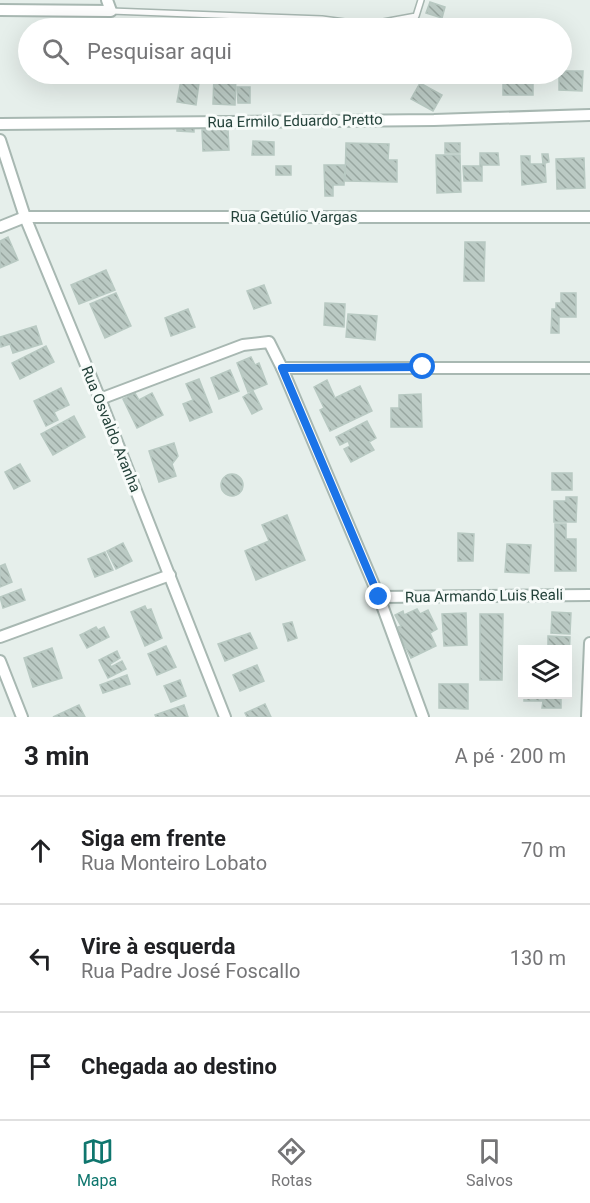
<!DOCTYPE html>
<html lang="pt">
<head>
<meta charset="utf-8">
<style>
  body { margin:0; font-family:Roboto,sans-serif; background:#f2f2f2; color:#202124 }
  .controls { position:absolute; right:18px; bottom:18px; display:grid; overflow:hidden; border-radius:0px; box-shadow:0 6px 24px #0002 }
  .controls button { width:54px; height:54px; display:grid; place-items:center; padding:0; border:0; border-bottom:2px solid #e0e0e0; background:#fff; color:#202124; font:30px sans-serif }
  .stop { position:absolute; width:18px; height:18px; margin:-14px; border:4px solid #1a73e8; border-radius:50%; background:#fff }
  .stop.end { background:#1a73e8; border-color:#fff; box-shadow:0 2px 6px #0008 }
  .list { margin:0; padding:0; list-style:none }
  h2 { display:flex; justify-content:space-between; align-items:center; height:78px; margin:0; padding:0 24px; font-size:26px }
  h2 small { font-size:20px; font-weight:400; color:#757577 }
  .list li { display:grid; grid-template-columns:39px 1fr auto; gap:18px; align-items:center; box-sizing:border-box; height:108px; padding:0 24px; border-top:2px solid #e0e0e0 }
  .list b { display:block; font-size:22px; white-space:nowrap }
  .list p { margin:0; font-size:20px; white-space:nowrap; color:#757577 }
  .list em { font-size:20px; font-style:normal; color:#757577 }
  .icon { flex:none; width:33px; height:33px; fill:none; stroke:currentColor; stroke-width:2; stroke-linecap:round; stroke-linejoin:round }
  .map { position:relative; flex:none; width:590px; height:717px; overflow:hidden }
  .search { position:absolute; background:#fff; box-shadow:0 6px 24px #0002; left:18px; right:18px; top:18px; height:66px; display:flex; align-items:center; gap:15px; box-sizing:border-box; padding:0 21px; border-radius:33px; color:#757577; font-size:22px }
  .sheet { height:402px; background:#fff }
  nav { display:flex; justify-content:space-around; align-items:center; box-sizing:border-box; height:84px; border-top:2px solid #e0e0e0; background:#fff; font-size:16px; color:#757577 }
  nav a { display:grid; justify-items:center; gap:3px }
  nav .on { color:#0f766e }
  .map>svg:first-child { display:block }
  .building { fill:url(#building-back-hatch); stroke:#b8c9c2; stroke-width:1.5 }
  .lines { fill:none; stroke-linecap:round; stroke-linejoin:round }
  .service-casing { stroke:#a8b8b2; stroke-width:8 }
  .minor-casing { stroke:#a8b8b2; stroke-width:14 }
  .service { stroke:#fff; stroke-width:5 }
  .minor { stroke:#fff; stroke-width:10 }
  .route { stroke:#1a73e8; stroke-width:8 }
  .labels { text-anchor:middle; stroke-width:6; stroke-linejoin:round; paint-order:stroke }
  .street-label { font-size:15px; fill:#24423a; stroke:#f7fbf9 }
</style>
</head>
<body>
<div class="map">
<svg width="590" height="717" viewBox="0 0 590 717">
  <defs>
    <pattern id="building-back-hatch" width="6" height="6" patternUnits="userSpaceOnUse" patternTransform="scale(1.5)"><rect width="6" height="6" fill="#bbcac4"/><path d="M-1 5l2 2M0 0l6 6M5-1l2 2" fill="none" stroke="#98a6a0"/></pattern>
  </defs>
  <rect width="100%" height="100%" fill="#e6efeb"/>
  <!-- building -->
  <g class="building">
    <path d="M430,2L445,7L442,18L426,13Z"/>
    <path d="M562,71H583L582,91L559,90V74H562Z"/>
    <path d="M365,74H380L371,81Z"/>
    <path d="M214,75L236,76L235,105L213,104Z"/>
    <path d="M503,76L533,77V95H503Z"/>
    <path d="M181,80L199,83L196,105L177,102Z"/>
    <path d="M420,83L442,95L433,111L411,99Z"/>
    <path d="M237,87H250V103H238Z"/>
    <path d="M177,123L194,124V132L177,131Z"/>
    <path d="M228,129L229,150L203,151L202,130Z"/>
    <path d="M253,141L274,142V155H252Z"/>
    <path d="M346,143L389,144L388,160H397V182L345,181Z"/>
    <rect x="445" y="143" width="15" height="10"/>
    <path d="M480,153H498L499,165H482V181H464L463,166H480Z"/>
    <path d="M542,154H548L549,162L545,163L546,182L522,185L521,156H530V164H543Z"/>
    <path d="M436,155H460L461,192L437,193Z"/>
    <path d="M584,158L585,188L557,189L556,159Z"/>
    <path d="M324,165H345L344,185H333V196H325Z"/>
    <rect x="276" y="166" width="15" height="9"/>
    <path d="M8,237L18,260L0,268V241Z"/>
    <path d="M465,242H485L484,281H464Z"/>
    <path d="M106,270L115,290L79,304L71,285Z"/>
    <path d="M264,285L271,303L254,309L247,291Z"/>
    <path d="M116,293L131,326L105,338L90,304Z"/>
    <path d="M561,293H576V317H559V333H551L552,309H556V303H561Z"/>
    <path d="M325,303L345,304L344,327L324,325Z"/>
    <path d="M188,309L195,327L171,336L165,318Z"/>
    <path d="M348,314L377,316L375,340L346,337Z"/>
    <path d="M36,326L42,344L13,353L10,344L1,347L0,337Z"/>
    <path d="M46,346L54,362L20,379L12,363Z"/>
    <path d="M251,357L255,365L259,363L267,384L248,392L237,363Z"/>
    <path d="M230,370L239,391L219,399L211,378Z"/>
    <path d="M199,379L212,412L190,421L183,404L193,400L186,384Z"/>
    <path d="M327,380L335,398L360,386L372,411L330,431L320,410L324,408L314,387Z"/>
    <path d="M61,388L69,405L54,412L58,420L46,426L34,401Z"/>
    <path d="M253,391L262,409L252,414L243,397Z"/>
    <path d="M135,393L139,400L152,393L163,415L137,428L123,399Z"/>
    <path d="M421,394L422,427H391V408H399V395Z"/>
    <path d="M74,416L85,437L53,455L41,434Z"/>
    <path d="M367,421L376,438L369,442L374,450L351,462L344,449L350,446L348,441L340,445L336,437Z"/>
    <path d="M174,443L178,456L172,464L176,476L159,482L149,451Z"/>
    <path d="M20,464L30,481L14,489L5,472Z"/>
    <rect x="552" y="473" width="20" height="17"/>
    <circle cx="232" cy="485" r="11"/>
    <path d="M566,497H577L576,522H554V501H566Z"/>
    <path d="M287,515L305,560L256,580L245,551L269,541L262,525Z"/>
    <path d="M555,524H566V539H576V571H555Z"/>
    <path d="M458,533L474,534L473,561H458Z"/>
    <path d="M123,543L132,561L116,569L107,551Z"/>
    <path d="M507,544L531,545L529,573L505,572Z"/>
    <path d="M105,552L113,570L95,577L88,559Z"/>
    <path d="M5,564L12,582L0,587V566Z"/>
    <path d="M21,589L25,600L3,608L0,597Z"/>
    <path d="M145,606L147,610L151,609L162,638L145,646L131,612Z"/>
    <path d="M417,609L420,614L428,610L437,629L430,633L436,646L411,658L396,628L401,626L395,615L403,611L404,615Z"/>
    <path d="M552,612L571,613L570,634L551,633Z"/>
    <path d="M466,613L467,645L444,646L442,614Z"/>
    <path d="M480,614H503L502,680H480Z"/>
    <path d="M292,622L297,638L288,641L283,624Z"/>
    <path d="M96,627L98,630L104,627L109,637L87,648L80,635Z"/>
    <path d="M250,633L257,648L225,661L218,644Z"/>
    <path d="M548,636L570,637L569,658L568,650H548Z"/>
    <path d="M166,646L176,667L157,675L148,654Z"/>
    <path d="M52,648L62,678L33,687L24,658Z"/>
    <path d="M117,651L120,658L110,664L111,667L122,661L126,669L108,678L99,660Z"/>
    <path d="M257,665L264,681L240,691L233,675Z"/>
    <path d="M127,675L130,684L103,693L100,685Z"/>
    <path d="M180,680L186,696L171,702L164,686Z"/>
    <path d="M439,684H468V709L439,708Z"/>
    <path d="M524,694H561V708H542L543,701H524Z"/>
    <path d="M265,704L271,717H247L245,713Z"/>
    <path d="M79,705L85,717H53Z"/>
    <path d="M184,705L188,717H156L155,715Z"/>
  </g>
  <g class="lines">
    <defs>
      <path id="service" d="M111,11L322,19L367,25L416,16L421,0"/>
      <g id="minor">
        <path d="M0,10L111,11L107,0"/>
        <path d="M0,124L434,120L590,115"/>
        <path d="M0,140L25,217L100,399L225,717"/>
        <path d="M0,227L25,217H590"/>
        <path d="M282,368H590"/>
        <path d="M100,399L243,345L269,342L282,368L379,597L423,717"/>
        <path d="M379,597L590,595"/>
        <path d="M0,637L170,575"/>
        <path d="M0,661L22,717"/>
        <path d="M587,717L590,643"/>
      </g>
    </defs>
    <!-- service casing -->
    <use href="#service" class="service-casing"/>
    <!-- minor casing -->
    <use href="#minor" class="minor-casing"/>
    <!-- service -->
    <use href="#service" class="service"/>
    <!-- minor -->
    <use href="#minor" class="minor"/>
  </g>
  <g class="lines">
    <!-- route -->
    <path class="route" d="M379,597L282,368L423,367"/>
  </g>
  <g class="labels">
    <!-- street labels -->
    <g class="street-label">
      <text transform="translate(295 121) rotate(-1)" y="5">Rua Ermilo Eduardo Pretto</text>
      <text x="294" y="222">Rua Getúlio Vargas</text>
      <text transform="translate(111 429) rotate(68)" y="5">Rua Osvaldo Aranha</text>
      <text transform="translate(484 596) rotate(-1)" y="5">Rua Armando Luis Reali</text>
    </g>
  </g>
</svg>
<div class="controls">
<button><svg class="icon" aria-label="layers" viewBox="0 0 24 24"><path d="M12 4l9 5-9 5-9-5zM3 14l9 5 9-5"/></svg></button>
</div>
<div class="stop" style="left:423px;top:367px"></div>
<div class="stop end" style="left:379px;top:597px"></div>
<div class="search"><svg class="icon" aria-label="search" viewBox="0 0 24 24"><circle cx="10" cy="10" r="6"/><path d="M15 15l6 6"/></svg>Pesquisar aqui</div>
</div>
<section class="sheet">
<h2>3 min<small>A pé · 200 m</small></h2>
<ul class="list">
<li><svg class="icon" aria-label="ahead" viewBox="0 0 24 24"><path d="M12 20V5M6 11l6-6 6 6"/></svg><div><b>Siga em frente</b><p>Rua Monteiro Lobato</p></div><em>70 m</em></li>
<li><svg class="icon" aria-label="left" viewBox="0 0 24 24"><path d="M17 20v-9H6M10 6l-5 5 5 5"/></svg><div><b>Vire à esquerda</b><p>Rua Padre José Foscallo</p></div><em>130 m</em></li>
<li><svg class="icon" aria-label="arrive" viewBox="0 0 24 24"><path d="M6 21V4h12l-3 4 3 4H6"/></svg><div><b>Chegada ao destino</b></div></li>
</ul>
</section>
<nav>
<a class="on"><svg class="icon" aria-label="map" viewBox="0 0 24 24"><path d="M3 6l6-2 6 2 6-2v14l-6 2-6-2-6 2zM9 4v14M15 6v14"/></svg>Mapa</a>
<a><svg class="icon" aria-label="directions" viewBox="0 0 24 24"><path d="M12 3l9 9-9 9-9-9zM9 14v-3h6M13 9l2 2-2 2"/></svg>Rotas</a>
<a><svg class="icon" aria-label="saved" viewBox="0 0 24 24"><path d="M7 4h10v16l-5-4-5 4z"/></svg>Salvos</a>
</nav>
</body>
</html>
